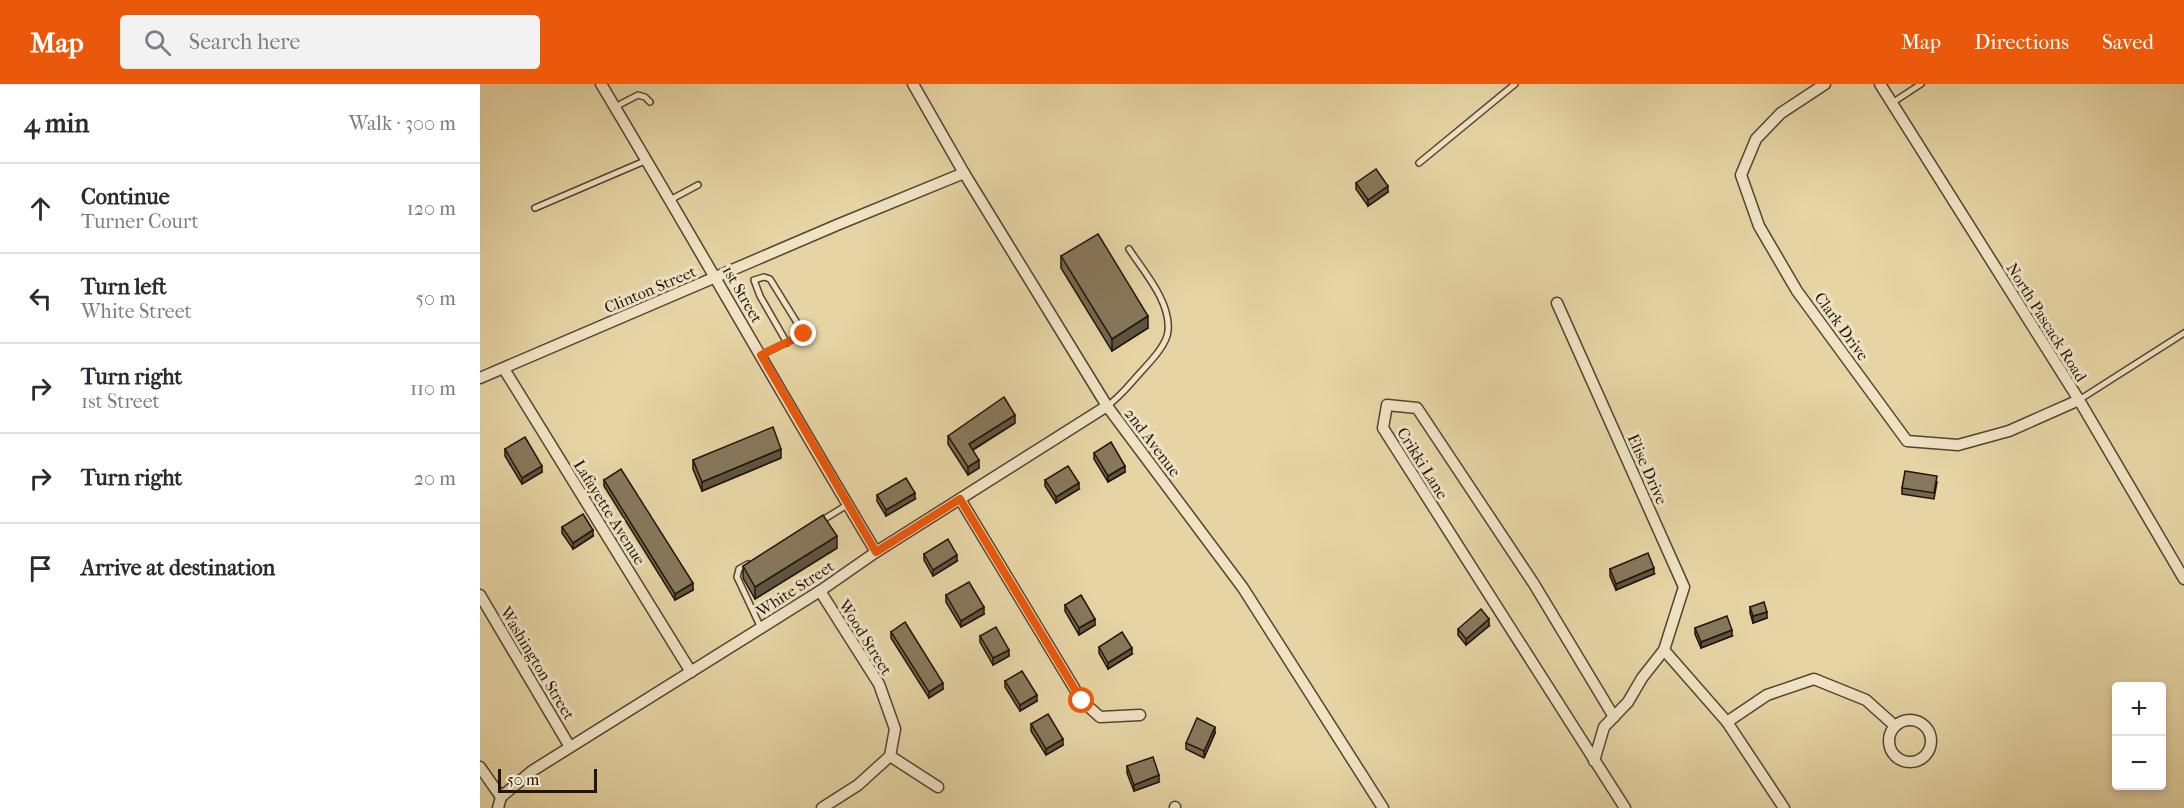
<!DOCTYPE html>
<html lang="en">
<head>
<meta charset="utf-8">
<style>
  body { margin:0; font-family:"IM FELL French Canon",serif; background:#f2f2f3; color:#2b2b33 }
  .controls { position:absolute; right:18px; bottom:18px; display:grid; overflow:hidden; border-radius:6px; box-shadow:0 3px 9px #0003 }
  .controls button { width:54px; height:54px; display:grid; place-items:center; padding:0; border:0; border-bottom:2px solid #e1e1e2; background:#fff; color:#2b2b33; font:30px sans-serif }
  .scale { position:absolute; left:18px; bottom:15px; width:99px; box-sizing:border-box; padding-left:6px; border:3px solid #20140b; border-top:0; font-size:16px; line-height:21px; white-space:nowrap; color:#20140b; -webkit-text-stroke:4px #efe3c4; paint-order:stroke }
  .stop { position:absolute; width:18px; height:18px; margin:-14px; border:4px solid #ea580c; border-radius:50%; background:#fff }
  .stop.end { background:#ea580c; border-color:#fff; box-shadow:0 2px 6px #0008 }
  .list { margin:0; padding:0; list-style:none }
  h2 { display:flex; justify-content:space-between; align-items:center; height:78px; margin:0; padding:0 24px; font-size:26px }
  h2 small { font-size:20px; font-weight:400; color:#7c7c81 }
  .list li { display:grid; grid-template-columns:39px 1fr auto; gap:18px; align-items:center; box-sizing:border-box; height:90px; padding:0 24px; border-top:2px solid #e1e1e2 }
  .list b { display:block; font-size:22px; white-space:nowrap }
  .list p { margin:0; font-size:20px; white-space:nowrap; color:#7c7c81 }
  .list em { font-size:20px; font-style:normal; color:#7c7c81 }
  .icon { flex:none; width:33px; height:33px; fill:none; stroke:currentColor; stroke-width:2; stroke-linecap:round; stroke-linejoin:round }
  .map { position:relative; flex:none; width:1704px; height:724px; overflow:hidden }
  header { display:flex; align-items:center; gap:36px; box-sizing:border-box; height:84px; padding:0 30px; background:#ea580c; color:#fff }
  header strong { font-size:28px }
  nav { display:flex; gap:33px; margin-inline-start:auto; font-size:21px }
  .search { width:420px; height:54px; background:#f2f2f3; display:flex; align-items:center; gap:15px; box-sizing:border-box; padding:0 21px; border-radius:6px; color:#7c7c81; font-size:22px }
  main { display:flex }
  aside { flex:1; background:#fff }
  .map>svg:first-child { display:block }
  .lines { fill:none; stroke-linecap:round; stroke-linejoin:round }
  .lane-casing { stroke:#524431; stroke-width:8 }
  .street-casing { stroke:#524431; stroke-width:13 }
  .lane { stroke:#efe3c4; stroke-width:5 }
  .street { stroke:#efe3c4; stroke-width:10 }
  .wall { fill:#74674e; stroke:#20140b; stroke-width:1.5 }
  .shaded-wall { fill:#5e5440; stroke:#20140b; stroke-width:1.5 }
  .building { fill:#87785b; stroke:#20140b; stroke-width:1.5 }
  .route { stroke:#ea580c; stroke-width:8 }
  .labels { text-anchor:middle; stroke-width:6; stroke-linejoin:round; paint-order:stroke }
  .street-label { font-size:16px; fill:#20140b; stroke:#efe3c4 }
</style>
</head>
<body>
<header>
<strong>Map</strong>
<div class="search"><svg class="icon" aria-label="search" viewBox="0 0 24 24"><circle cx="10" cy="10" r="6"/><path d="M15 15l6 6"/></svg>Search here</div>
<nav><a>Map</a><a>Directions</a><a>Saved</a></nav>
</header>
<main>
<aside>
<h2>4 min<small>Walk · 300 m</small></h2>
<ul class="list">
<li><svg class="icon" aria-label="ahead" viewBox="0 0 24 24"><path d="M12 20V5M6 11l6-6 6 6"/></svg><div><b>Continue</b><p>Turner Court</p></div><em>120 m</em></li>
<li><svg class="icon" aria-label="left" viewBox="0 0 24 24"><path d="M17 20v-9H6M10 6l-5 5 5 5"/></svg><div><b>Turn left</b><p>White Street</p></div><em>50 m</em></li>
<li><svg class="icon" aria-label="right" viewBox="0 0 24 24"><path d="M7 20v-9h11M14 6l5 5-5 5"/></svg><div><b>Turn right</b><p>1st Street</p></div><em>110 m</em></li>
<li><svg class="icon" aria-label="right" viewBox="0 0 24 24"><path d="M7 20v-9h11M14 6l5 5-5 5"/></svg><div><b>Turn right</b></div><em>20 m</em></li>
<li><svg class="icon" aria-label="arrive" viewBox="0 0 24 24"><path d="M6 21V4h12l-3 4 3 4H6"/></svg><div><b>Arrive at destination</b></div></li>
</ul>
</aside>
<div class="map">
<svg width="1704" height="724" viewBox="0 0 1704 724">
  <rect width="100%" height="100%" fill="#e6d4a4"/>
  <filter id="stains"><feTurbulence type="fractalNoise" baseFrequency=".00333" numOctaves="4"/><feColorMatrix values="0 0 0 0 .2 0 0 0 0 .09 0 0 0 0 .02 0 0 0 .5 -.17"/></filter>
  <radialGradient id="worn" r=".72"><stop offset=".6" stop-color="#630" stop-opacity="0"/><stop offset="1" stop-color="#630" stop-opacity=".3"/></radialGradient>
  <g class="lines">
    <defs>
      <g id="lane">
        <path d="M1412,19L1441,0"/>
        <path d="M135,23L158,11L165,13L170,18"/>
        <path d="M939,79L1035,0"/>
        <path d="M190,116L218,101"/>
        <path d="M55,124L167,76"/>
        <path d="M281,271L324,250L290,195L284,193L274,196L280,212L307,259"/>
        <path d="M1599,316L1704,249"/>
        <path d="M627,322C640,313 649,301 660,289C669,279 687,261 688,247C691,218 664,188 649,165"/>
        <path d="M341,437L367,421"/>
        <path d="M268,480L259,485L257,493L281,544"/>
      </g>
      <g id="street">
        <path d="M121,0C214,155 303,313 396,468"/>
        <path d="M433,0L484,89L627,322L763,504L903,724"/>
        <path d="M1345,0L1301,29L1276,55L1261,91L1279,142L1317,207L1427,357L1478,361L1529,347L1599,316"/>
        <path d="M1400,0L1599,316L1704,495"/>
        <path d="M1077,219L1204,503L1184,566L1162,594L1148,618L1124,643L1114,677"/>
        <path d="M24,285L211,588"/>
        <path d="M0,294L357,141L484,89"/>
        <path d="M480,415L602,617L620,633L660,631"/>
        <path d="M340,507L399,600L415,645L410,672L378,701L342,724"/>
        <path d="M0,511L90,663"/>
        <path d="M1184,566L1247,638L1304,724"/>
        <path d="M1134,633L1054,500L937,324L907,321L903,344L1145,724"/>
        <circle cx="1430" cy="657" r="21"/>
        <path d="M1247,638L1287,611L1334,595L1386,616L1415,642"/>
        <path d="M410,672L458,703"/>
        <path d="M0,683L21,713L18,724"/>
        <path d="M21,713L52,687L340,507L396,468L627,322"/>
        <path d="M695,723V724"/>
      </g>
    </defs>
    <!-- lane casing -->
    <use href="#lane" class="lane-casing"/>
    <!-- street casing -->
    <use href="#street" class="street-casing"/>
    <!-- lane -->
    <use href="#lane" class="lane"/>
    <!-- street -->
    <use href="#street" class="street"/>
  </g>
  <!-- wall -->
  <g class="wall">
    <path d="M876,99L908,108L888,122L876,105Z"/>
    <path d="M581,172L668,244L632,267L581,184Z"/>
    <path d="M535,339L493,366L499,384L488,391L468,360V352Z"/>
    <path d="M25,365L62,388L42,400L25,372Z"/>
    <path d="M614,369L645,388L628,398L614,375Z"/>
    <path d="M301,374L222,407L213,385V376Z"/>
    <path d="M124,396L213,506L195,516L124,402Z"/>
    <path d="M565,396L599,405L576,419L565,402Z"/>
    <path d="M1457,398L1454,415L1422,410V404Z"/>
    <path d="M397,411L435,415L406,432L397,417Z"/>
    <path d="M82,443L113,452L93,465L82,449Z"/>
    <path d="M357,464L275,515L263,494V482Z"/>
    <path d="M444,470L477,477L453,492L444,476Z"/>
    <path d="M1130,485L1174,490L1136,506L1130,492Z"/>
    <path d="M466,511L504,530L481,543L466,518Z"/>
    <path d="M585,521L615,541L599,551L585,527Z"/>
    <path d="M1270,523L1287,534L1273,539L1270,529Z"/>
    <path d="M1009,542L986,561L978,551V545Z"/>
    <path d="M1215,544L1252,552L1221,564L1215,550Z"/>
    <path d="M411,548L463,605L449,614L411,554Z"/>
    <path d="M500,552L529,572L513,581L500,558Z"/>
    <path d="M619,563L652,570L628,585L619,569Z"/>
    <path d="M525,597L557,617L540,627L525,603Z"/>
    <path d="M551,640L583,661L566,671L551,647Z"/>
    <path d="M735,649L724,674L706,665V659Z"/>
    <path d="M647,682L679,698L654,707L647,689Z"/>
  </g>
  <!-- shaded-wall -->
  <g class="shaded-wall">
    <path d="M908,102V108L888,122V116Z"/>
    <path d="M668,232V244L632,267V255Z"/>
    <path d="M535,331V339L489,368V360Z"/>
    <path d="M301,365V374L222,407V398Z"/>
    <path d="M499,376V384L488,391V383Z"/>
    <path d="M62,382V388L42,400V394Z"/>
    <path d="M645,382V388L628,398V392Z"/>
    <path d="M599,399V405L576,419V413Z"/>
    <path d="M435,409V415L406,432V426Z"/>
    <path d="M113,446V452L93,465V459Z"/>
    <path d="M357,452V464L275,515V503Z"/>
    <path d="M477,471V477L453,492V486Z"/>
    <path d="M1174,484V490L1136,506V500Z"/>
    <path d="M213,499V506L195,516V510Z"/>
    <path d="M504,523V530L481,543V537Z"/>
    <path d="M1287,528V534L1273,539V532Z"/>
    <path d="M615,535V541L599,551V544Z"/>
    <path d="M1009,535V542L986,561V555Z"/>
    <path d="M1252,546V552L1221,564V558Z"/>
    <path d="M652,564V570L628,585V579Z"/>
    <path d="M529,566V572L513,581V574Z"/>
    <path d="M463,599V605L449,614V608Z"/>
    <path d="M557,611V617L540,627V621Z"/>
    <path d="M735,643V649L724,674V667Z"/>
    <path d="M583,655V661L566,671V665Z"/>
    <path d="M679,691V698L654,707V701Z"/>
  </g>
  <!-- building -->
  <g class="building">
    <path d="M896,85L908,102L888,116L876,99Z"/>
    <path d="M618,150L668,232L632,255L581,172Z"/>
    <path d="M524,313L535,331L489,360L499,376L488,383L468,352Z"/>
    <path d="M293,343L301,365L222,398L213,376Z"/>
    <path d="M45,353L62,382L42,394L25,365Z"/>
    <path d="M631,358L645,382L628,392L614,369Z"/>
    <path d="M588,382L599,399L576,413L565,396Z"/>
    <path d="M141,385L213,499L195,510L124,396Z"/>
    <path d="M1425,387L1457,392L1454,409L1422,404Z"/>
    <path d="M426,394L435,409L406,426L397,411Z"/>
    <path d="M103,430L113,446L93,459L82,443Z"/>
    <path d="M343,431L357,452L275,503L263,482Z"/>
    <path d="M468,455L477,471L453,486L444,470Z"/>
    <path d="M1168,469L1174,484L1136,500L1130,485Z"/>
    <path d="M489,498L504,523L481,537L466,511Z"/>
    <path d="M601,511L615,535L599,544L585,521Z"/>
    <path d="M1284,518L1287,528L1273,532L1270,523Z"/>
    <path d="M1001,525L1009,535L986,555L978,545Z"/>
    <path d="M1247,532L1252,546L1221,558L1215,544Z"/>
    <path d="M425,538L463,599L449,608L411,548Z"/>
    <path d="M516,543L529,566L513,574L500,552Z"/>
    <path d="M642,548L652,564L628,579L619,563Z"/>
    <path d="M542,587L557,611L540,621L525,597Z"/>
    <path d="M568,630L583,655L566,665L551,640Z"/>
    <path d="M717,634L735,643L724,667L706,659Z"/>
    <path d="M673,673L679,691L654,701L647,682Z"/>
  </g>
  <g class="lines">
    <!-- route -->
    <path class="route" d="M324,250L281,271L396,468L480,415L602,617"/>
  </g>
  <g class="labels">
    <!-- street labels -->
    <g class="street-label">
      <text transform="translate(170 205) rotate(-23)" y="6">Clinton Street</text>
      <text transform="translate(263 210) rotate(60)" y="6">1st Street</text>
      <text transform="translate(1567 238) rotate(58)" y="6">North Pascack Road</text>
      <text transform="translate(1362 242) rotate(54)" y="6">Clark Drive</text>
      <text transform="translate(673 358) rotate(53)" y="6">2nd Avenue</text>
      <text transform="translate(943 379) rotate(58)" y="6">Crikki Lane</text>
      <text transform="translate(1168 385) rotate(66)" y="6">Elise Drive</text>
      <text transform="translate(130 428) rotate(58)" y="6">Lafayette Avenue</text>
      <text transform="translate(315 504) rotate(-33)" y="6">White Street</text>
      <text transform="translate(386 553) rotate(58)" y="6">Wood Street</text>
      <text transform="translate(58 579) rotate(59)" y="6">Washington Street</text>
    </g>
  </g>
  <rect width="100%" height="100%" filter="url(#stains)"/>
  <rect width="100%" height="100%" fill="url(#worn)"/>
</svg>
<div class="controls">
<button>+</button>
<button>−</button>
</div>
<div class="scale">50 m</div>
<div class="stop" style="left:602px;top:617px"></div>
<div class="stop end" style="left:324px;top:250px"></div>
</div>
</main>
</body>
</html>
